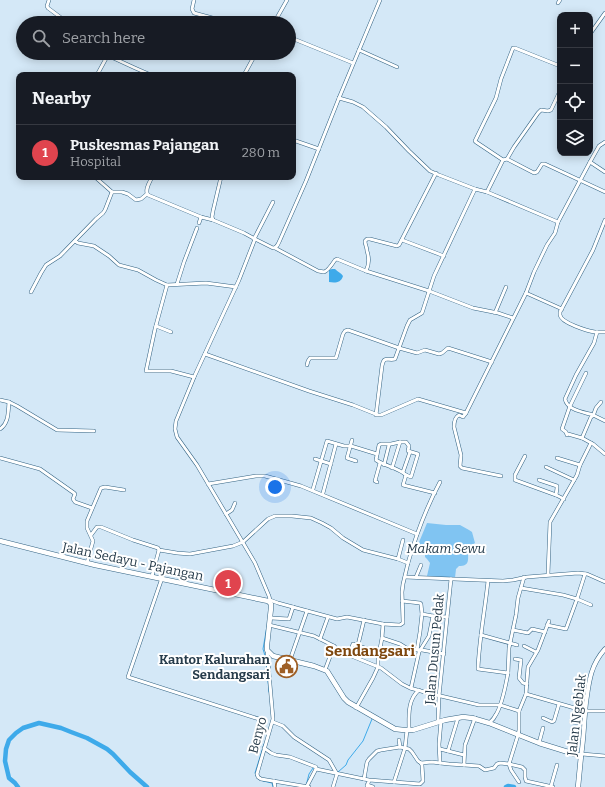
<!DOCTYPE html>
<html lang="en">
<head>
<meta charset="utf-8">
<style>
  body { margin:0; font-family:Bitter,serif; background:#20242c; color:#f1f3f6 }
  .controls { position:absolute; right:12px; top:12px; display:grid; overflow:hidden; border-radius:8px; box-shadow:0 2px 10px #0003 }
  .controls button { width:36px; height:36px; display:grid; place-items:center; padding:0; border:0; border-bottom:1px solid #363941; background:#171b24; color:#f1f3f6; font:20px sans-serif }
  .you { position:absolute; left:275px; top:487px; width:14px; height:14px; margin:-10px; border:3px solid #fff; border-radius:50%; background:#1a73e8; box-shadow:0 0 0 6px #1a73e833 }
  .badge { display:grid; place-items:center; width:26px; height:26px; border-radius:50%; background:#d93025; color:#fff; font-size:13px; font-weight:700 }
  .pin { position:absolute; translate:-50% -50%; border:2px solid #fff; box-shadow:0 1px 4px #0006 }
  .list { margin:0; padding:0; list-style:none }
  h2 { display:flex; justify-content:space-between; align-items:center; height:52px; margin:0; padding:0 16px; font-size:17px }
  h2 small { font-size:13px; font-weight:400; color:#9ea1a6 }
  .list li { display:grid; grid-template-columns:26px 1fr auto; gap:12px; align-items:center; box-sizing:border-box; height:56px; padding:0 16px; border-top:1px solid #363941 }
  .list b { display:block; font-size:15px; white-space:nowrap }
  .list p { margin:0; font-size:13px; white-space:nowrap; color:#9ea1a6 }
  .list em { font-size:13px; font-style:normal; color:#9ea1a6 }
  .icon { flex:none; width:22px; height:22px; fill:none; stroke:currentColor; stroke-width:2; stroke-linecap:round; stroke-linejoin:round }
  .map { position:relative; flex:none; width:605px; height:787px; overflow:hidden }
  .search { position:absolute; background:#171b24; box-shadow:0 2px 10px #0003; left:16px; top:16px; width:280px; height:44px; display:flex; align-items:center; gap:10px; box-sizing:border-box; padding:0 14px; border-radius:22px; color:#9ea1a6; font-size:15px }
  .panel { position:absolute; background:#171b24; box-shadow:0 2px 10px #0003; left:16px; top:72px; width:280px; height:108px; border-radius:8px }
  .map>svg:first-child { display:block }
  .green { fill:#80c4f2 }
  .water { fill:#3eaaea }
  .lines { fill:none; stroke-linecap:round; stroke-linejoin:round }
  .stream { stroke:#3eaaea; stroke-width:1 }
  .river { stroke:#3eaaea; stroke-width:4.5 }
  .street-casing { stroke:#336383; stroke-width:4 }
  .secondary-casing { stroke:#336383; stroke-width:5 }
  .primary-casing { stroke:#336383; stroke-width:5.5 }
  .street { stroke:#fff; stroke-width:3 }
  .secondary { stroke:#fff; stroke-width:4 }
  .primary { stroke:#fff; stroke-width:4.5 }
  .labels { text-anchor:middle; stroke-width:4; stroke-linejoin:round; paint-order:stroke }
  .park-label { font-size:13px; font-style:italic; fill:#223949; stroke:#fff }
  .street-label { font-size:13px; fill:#273c4b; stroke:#fff }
  .poi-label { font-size:13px; font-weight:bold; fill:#273c4b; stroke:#fff; text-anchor:end }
  .quarter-label { font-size:15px; font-weight:bold; fill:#7d460d; stroke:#fff }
</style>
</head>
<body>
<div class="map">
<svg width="605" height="787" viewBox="0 0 605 787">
  <rect width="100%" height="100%" fill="#d4e8f7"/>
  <!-- green -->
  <path class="green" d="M427,523L446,525H460L469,530L472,532L475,543L470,546V548L468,551C468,560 470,566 459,566L456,569L455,578L431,577L427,576L430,563L427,559L425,557V554L419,552L417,547Z"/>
  <!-- water -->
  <path class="water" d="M332,269H335C338,272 341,273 343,276C341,283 335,283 329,282V270Z"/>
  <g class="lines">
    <!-- stream -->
    <g class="stream">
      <path d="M267,626L263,649L266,659L269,692"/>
      <path d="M338,772L346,765L348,760L363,741L372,719"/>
      <path d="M260,780L257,778L255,773L264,744"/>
      <path d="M263,781L272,783L273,787"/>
      <path d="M306,786L309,774L313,768H315"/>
    </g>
    <!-- river -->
    <g class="river">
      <path d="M18,787L15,783L9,778L5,761L6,749L9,740L16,733L23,728L39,723L61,728L71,732L87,738L107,749L113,754L130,772L147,787"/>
      <path d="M506,787L508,786L514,787"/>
    </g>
    <defs>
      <g id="street">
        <path d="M49,0L47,6L48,8L68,23"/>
        <path d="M194,0L192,9L194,13L231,23"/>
        <path d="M558,3L560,0"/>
        <path d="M274,23L287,0"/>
        <path d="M590,34L605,13"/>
        <path d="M289,37L353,63"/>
        <path d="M359,50L397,67"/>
        <path d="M107,57H111L135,68L151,75"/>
        <path d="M97,75L109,53"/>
        <path d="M244,75L256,53"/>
        <path d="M339,98L353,102L363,107L386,127L409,151L430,171L439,175L475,189"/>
        <path d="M293,140L319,149"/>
        <path d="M507,159L534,173L537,172L542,164H545L605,192"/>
        <path d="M503,160L476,142L475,141L496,98L501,79L513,48H515L560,66"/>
        <path d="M590,162L605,172"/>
        <path d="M436,173L399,245L397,246L370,239H367L365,241C365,245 367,247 367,251C369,257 369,265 366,271L429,291L473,308L498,313L513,318"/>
        <path d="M95,177L112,192H122L128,194L136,200L141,199L147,194"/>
        <path d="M152,177C150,182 144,190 148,195L201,217L213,220"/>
        <path d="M221,177L213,211L212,217L213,220L244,233L255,239L239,280L195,375L176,421L175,429L177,437L197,465L255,563L269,596L270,600"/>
        <path d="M487,192L558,222"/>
        <path d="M605,220L593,250L560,312C560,313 560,314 560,315C561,323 588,331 595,332C598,332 602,332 605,332"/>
        <path d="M199,223L201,217"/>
        <path d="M254,239L273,202"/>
        <path d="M255,239L273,248C277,248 278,244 280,240L306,181L339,98L380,0"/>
        <path d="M402,240L444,256"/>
        <path d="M75,241L78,243L94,246L109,256L119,265L138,270L156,280L167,285L206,283L236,287"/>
        <path d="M275,248L318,271C319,271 323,272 324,272C328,271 333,263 335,260L337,259L366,271"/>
        <path d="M177,284L184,262L197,228"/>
        <path d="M167,285L155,329L146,371H171L194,377"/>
        <path d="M31,292L41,273L46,265L60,256L96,219L103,213L105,210L112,192"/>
        <path d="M526,293L562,309"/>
        <path d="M495,313L506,287"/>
        <path d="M156,326L171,332"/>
        <path d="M597,332L594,343L576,375L565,399C567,410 583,412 593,415C597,417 601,419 605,421"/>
        <path d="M205,354L309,391L353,405L378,415H381L418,399L466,413L526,293L534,272L547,245L555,233L558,222L590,162L599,146L605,142"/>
        <path d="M307,365L308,361L310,358H336L343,334L345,331L348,330L399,348L417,353L425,350L439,354L442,353L448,348L492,362"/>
        <path d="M586,373L570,406L562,429L566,432L567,435L568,434L582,438L593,444L605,454"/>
        <path d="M0,400L9,402L17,406L57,430L94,431"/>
        <path d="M466,413L463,417L459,415C455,417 454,423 454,427L461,455L460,466L462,468L501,476"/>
        <path d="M376,415L382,366C384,355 388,361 395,359L407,326L410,320L422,313L434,276L475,189L487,192L503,160L507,159L514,147L538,113L541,110L548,111L551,110L560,91"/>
        <path d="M0,429C9,423 8,412 9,402"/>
        <path d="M582,438L591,417L593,416L596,408L601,402"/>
        <path d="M352,440L347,458L356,461"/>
        <path d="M400,442L391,444H381L379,445L376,460C385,466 399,468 406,475"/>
        <path d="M525,456L515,475V480L556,495"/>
        <path d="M0,458L40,469L74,493L75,494L73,499L75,502L92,508"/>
        <path d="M557,458L580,465"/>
        <path d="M315,459L331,464"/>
        <path d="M384,465L389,445"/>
        <path d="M546,467L574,480"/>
        <path d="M392,468L400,442H406L409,446L408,451L418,454L411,477L406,475L403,485L435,493"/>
        <path d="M403,472L410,452"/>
        <path d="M539,480L557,486V488L556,495L564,499"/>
        <path d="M377,482L375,481L380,463"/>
        <path d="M208,484L256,476H265L276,479L301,486L417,534"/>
        <path d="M313,489L327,441L344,446H351L377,454"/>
        <path d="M323,493L336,444"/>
        <path d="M226,514L232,510L235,503"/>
        <path d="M91,535L97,527H101L133,540L158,548L159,550L177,553L190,554L233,546L243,542L268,519L275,516H292L311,518L322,523L331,528L343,538L363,550L398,559L408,563L403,584L402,592L403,621V623L400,625L383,624L347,617L337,619L278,603L270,600"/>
        <path d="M398,559L403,540"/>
        <path d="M87,563L93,541L87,528V521L101,488L105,487L124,490"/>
        <path d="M408,563C416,535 426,508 440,482"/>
        <path d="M548,574L550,522L577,475L580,465L591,443"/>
        <path d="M585,574L577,599L591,605"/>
        <path d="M152,576L159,550"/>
        <path d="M405,577L503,581L513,580L527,577L578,573L587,574L605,582"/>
        <path d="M416,577L421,565"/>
        <path d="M162,578L128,677L265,721"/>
        <path d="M488,581C485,610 479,640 478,669L508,673L509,648L516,615L518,598L524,577"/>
        <path d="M521,588L563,595L577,599L566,629L547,625"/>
        <path d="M402,601L420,603L421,604L422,614L433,616"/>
        <path d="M271,618L289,619L293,607"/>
        <path d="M269,625L314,636L334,646L325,670"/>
        <path d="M513,630L528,633L532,629L545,632"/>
        <path d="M481,635L517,645"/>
        <path d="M382,638L400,644L408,649L422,650L444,654"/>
        <path d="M320,639L328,617"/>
        <path d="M358,645L364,620"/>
        <path d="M334,646L339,651L381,668L402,684L410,688L428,693L479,705H500L519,711L526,694L528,667L538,650L549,621"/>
        <path d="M524,646L536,652"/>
        <path d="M267,650L273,719L257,774L258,777L261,779L309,787"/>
        <path d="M417,650L420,632L422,614"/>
        <path d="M349,655L353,644L379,653"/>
        <path d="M515,659L521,660L519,678L523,683L527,684"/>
        <path d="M290,660L307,611"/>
        <path d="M411,688L419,652L429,636L433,616L447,617"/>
        <path d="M526,694L585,711H605"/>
        <path d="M356,708L373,678L378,667V659L382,638L383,624"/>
        <path d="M519,711V730L518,735L509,764L511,770L519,782"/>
        <path d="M543,718L552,722L554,721L559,704"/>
        <path d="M438,721L439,696L451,579"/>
        <path d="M441,721L439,744L440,763L449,764L464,765L465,745L475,718"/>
        <path d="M273,722L283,726L294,737L329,760L337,774L333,787"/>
        <path d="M571,722L584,723"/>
        <path d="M489,723C491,721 494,719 495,716C501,708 506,684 508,673"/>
        <path d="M409,730C409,717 407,700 419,690"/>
        <path d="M399,740L400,747"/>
        <path d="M539,743L543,728"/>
        <path d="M264,748L271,753L276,755L290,757L316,767V769L307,786"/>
        <path d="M440,749L464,755"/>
        <path d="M448,751L458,718"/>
        <path d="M582,754L605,756"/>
        <path d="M421,763L432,762L440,763"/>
        <path d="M464,765L479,766L485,770L494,768L497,764L500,763L509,764L522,767L525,770V777L526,781L553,787"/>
        <path d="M316,769L364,779"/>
        <path d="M274,781L275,787"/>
        <path d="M394,782L405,748L407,730"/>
        <path d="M367,785L373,787"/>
        <path d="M551,786L557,765"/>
        <path d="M367,787L369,780L364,779L367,762L369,759L377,751L381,750L400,747L409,749L412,752L418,761L421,763L422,765L423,781L420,784L369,780"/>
      </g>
      <path id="secondary" d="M581,756C584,739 584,721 586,703C589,682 590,666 605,649"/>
      <path id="primary" d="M0,541L95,565L268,601L271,604V608L267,645V650L273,656L314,666L327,671L344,698L348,702L395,729L404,730H413L445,720L463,717L472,718L489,723L539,743L581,756L578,787"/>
    </defs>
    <!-- street casing -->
    <use href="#street" class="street-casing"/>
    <!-- secondary casing -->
    <use href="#secondary" class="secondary-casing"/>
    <!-- primary casing -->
    <use href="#primary" class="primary-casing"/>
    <!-- street -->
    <use href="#street" class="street"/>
    <!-- secondary -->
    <use href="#secondary" class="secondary"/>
    <!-- primary -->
    <use href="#primary" class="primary"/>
  </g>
  <!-- icons -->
  <defs>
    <symbol id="civic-ring" viewBox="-11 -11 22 22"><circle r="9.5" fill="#fff" stroke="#9e5f26" stroke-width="1.5"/><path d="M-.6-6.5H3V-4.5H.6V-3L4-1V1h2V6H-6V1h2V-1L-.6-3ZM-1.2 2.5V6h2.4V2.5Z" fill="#9e5f26"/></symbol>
  </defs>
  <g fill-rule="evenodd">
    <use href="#civic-ring" x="274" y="654" width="25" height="25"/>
  </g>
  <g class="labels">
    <!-- park labels -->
    <g class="park-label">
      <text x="446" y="553">Makam Sewu</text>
    </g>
    <!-- street labels -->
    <g class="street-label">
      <text transform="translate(133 561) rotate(12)" y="5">Jalan Sedayu - Pajangan</text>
      <text transform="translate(434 649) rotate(-85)" y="5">Jalan Dusun Pedak</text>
      <text transform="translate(576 715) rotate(-83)" y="5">Jalan Ngeblak</text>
      <text transform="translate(257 735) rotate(-75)" y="5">Benyo</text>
    </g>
    <!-- poi labels -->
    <g class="poi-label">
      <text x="270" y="664">Kantor Kalurahan<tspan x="270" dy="15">Sendangsari</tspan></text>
    </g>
    <!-- quarter labels -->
    <g class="quarter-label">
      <text x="370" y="656">Sendangsari</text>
    </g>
  </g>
</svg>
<div class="controls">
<button>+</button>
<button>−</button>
<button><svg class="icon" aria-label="locate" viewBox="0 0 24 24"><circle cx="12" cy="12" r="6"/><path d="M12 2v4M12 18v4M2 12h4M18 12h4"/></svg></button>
<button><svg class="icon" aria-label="layers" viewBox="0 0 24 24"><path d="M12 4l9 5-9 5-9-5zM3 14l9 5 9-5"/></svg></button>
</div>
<div class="you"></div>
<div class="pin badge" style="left:228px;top:583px;background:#e0444e">1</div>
<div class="search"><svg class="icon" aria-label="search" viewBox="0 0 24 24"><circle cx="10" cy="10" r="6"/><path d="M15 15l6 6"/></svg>Search here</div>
<section class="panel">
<h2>Nearby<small></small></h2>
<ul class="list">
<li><span class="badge" style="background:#e0444e">1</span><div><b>Puskesmas Pajangan</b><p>Hospital</p></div><em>280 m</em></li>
</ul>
</section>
</div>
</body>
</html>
